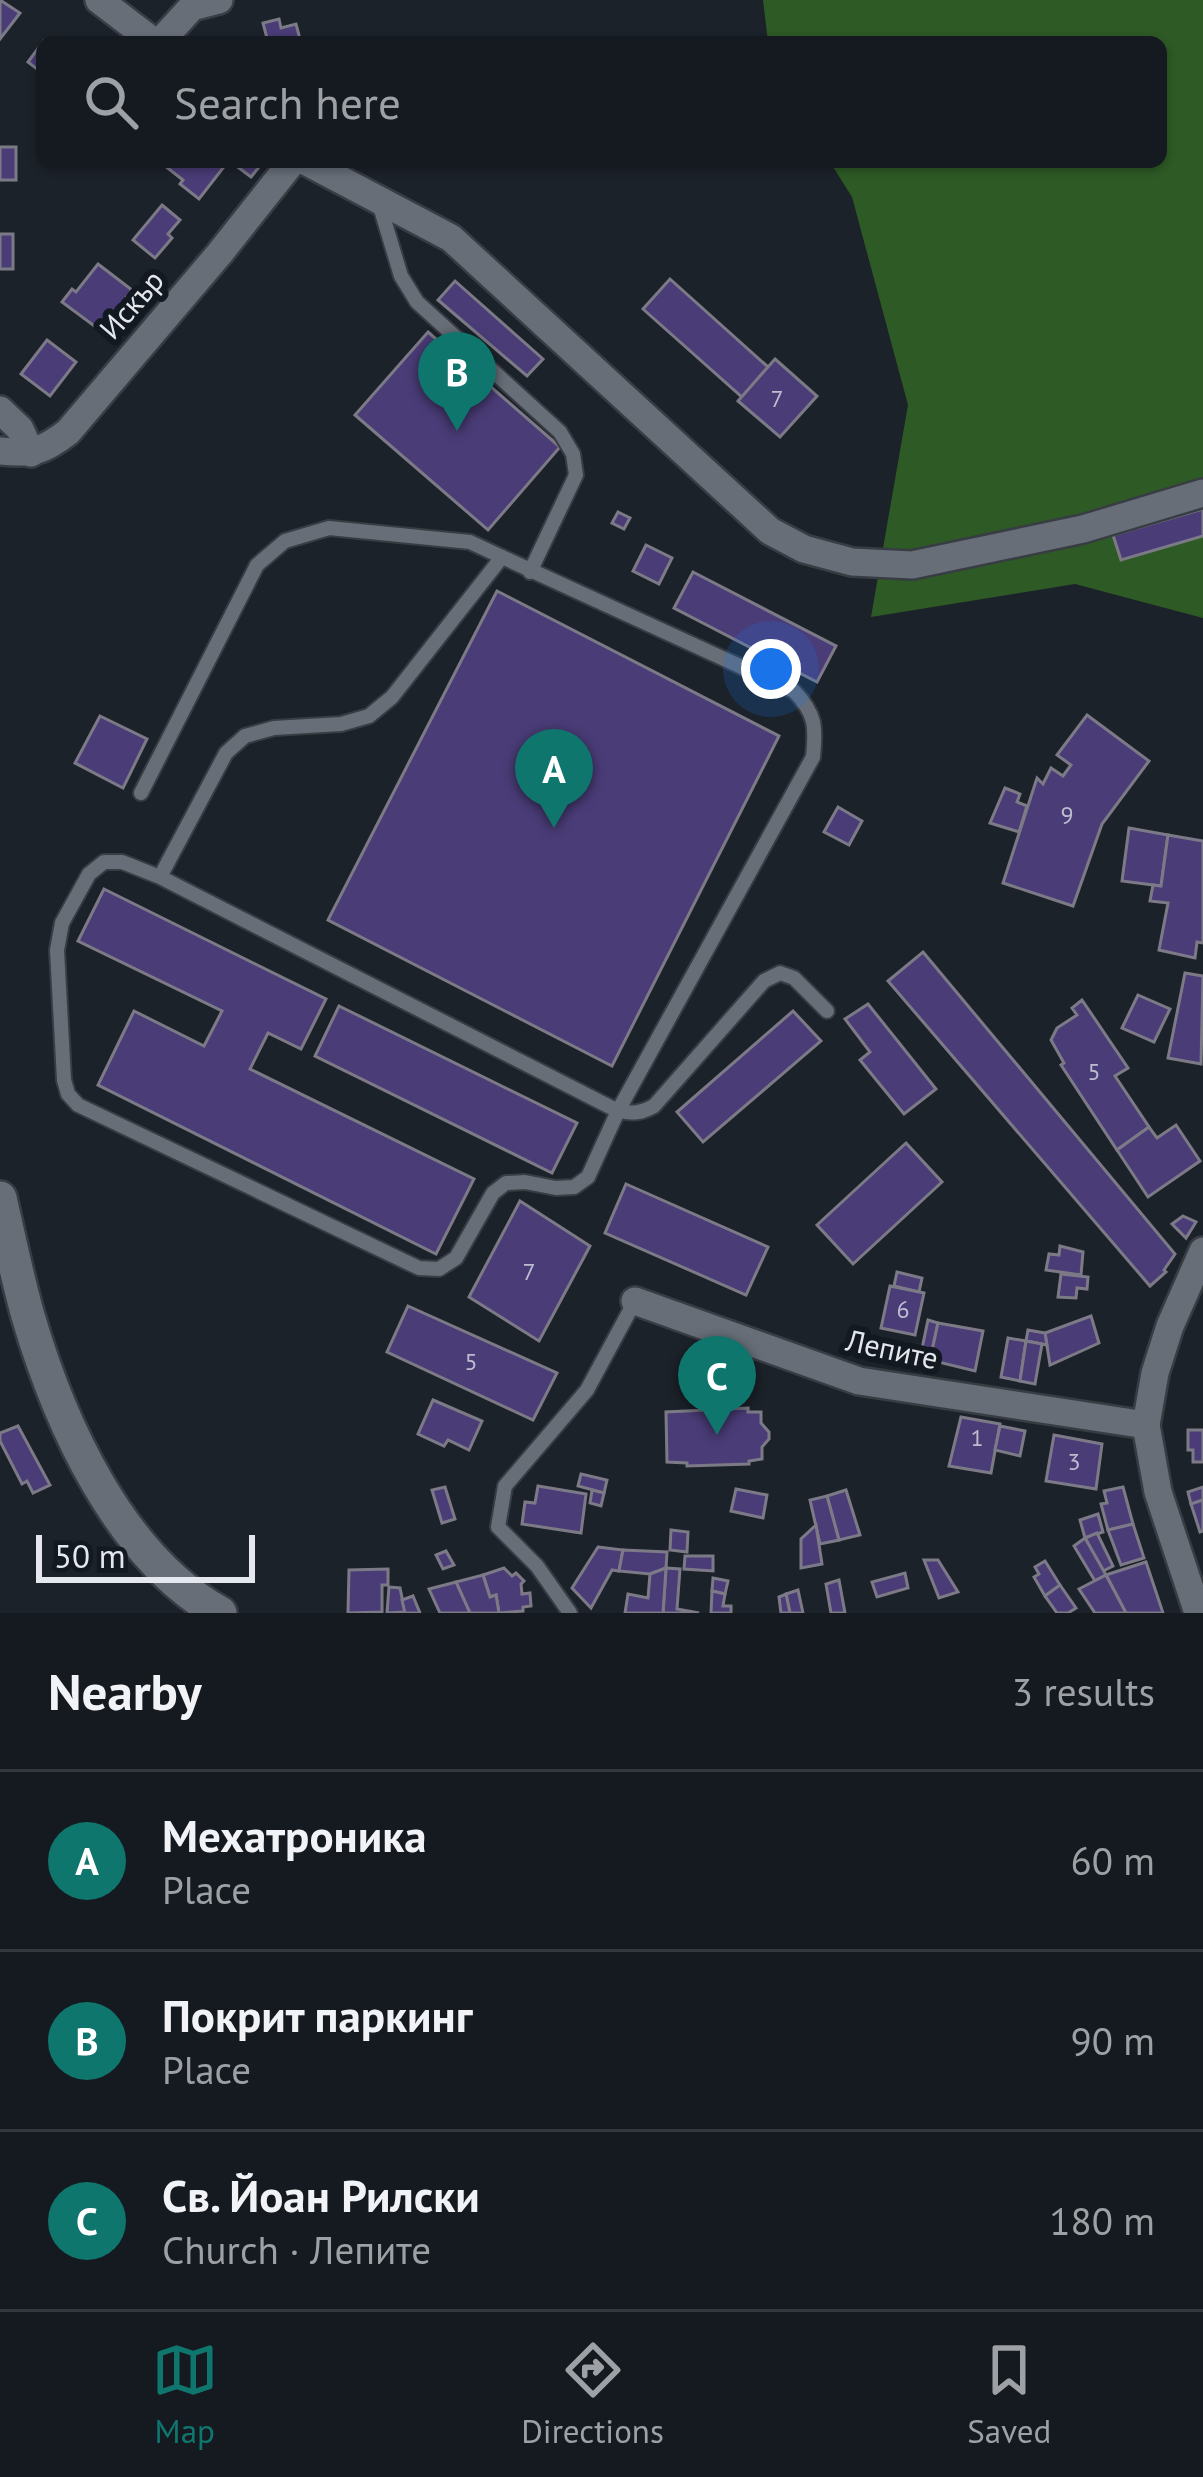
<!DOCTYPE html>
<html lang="en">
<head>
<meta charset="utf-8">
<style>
  body { margin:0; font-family:"PT Sans",sans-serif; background:#1e2329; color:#f1f3f6 }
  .scale { position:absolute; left:36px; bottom:30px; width:219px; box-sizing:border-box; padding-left:12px; border:6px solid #e4e8ee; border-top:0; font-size:33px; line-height:42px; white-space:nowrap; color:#e4e8ee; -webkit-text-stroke:9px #131921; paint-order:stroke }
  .you { position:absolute; left:771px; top:669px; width:42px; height:42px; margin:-30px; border:9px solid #fff; border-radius:50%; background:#1a73e8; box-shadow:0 0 0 18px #1a73e833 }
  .badge { display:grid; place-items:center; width:78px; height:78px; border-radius:50%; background:#0f766e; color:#fff; font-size:39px; font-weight:700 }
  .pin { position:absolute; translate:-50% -99px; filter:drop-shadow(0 3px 6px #0008) }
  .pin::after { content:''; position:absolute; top:63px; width:42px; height:36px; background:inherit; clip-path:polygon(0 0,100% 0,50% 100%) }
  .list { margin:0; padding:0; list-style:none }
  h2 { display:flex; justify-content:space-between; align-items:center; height:156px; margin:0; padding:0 48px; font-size:51px }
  h2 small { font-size:39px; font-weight:400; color:#9da1a5 }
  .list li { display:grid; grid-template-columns:78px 1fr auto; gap:36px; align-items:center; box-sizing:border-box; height:180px; padding:0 48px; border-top:3px solid #34383e }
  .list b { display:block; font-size:45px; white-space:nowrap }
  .list p { margin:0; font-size:39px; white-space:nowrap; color:#9da1a5 }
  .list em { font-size:39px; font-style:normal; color:#9da1a5 }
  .icon { flex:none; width:66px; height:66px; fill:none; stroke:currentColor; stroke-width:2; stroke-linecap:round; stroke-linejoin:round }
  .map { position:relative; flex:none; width:1203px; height:1613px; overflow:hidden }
  .search { position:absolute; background:#151a20; box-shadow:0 3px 9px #0004; left:36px; right:36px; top:36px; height:132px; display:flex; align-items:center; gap:30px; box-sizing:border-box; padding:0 42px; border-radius:18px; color:#9da1a5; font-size:45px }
  .sheet { height:696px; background:#151a20 }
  nav { display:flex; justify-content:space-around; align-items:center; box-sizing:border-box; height:168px; border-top:3px solid #34383e; background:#151a20; font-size:33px; color:#9da1a5 }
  nav a { display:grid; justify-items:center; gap:6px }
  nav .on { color:#0f766e }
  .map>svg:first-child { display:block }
  .forest { fill:#2e5a25 }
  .building { fill:#4a3c77; stroke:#7c7a86; stroke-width:3 }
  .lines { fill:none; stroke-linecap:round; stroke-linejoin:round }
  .service-casing { stroke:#383c43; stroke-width:18 }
  .minor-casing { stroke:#383c43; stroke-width:32 }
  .tertiary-casing { stroke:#383c43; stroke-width:38 }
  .service { stroke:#676e78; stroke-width:14 }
  .minor { stroke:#676e78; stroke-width:27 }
  .tertiary { stroke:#676e78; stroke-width:33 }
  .labels { text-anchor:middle; stroke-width:12; stroke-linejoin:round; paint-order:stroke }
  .number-label { font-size:24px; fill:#bebdd0 }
  .street-label { font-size:30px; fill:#e4e8ee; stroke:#131921 }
</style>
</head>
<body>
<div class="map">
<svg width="1203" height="1613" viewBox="0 0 1203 1613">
  <rect width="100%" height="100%" fill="#1c222a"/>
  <!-- forest -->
  <path class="forest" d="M763,0H1203V618L1075,584L871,617L908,405L852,197L830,162H1161V42H768Z"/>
  <!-- building -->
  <g class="building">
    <path d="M0,0L20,13L0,39Z"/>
    <path d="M279,19L281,28L296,24L300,39L303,38L304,42H268L263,23Z"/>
    <path d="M42,43V73L28,62Z"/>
    <rect x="0" y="147" width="16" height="33"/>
    <path d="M160,162H215L223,168L199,199L180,184L183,180Z"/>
    <path d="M231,162H263L251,177Z"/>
    <path d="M162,205L180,220L168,234L172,238L155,258L133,240Z"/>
    <rect x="0" y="234" width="13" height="35"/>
    <path d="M98,264L132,290L101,331L62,302L72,289L76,292Z"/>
    <path d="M670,279L768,367L742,397L643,309Z"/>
    <path d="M455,281L543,359L527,376L438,300Z"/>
    <path d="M428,332L560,447L488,530L355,415Z"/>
    <path d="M47,340L76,362L50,396L21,374Z"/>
    <path d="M775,359L817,396L780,437L738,401Z"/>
    <path d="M1203,509V536L1121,560L1113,535Z"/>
    <path d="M618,512L630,518L624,529L612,523Z"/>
    <path d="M646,545L672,558L659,584L633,571Z"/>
    <path d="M693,572L836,646L817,682L674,608Z"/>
    <path d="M497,591L779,736L612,1066L328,920Z"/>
    <path d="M1087,715L1149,761L1102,824L1073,906L1003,883L1037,778L1043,784L1051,768L1063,776L1071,765L1057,755Z"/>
    <path d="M100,716L147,739L123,788L75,763Z"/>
    <path d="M1005,788L1020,794L1017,802L1027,806L1019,832L990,823Z"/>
    <path d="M838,807L862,821L849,845L824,832Z"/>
    <path d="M1129,828L1168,835L1161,886L1122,881Z"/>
    <path d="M1168,835L1203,841V943L1197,942L1195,958L1159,950L1168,903L1150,901L1153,885L1161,886Z"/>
    <path d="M104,889L326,999L301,1049L268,1033L250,1069L474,1179L436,1254L98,1085L134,1011L204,1046L222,1011L78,941Z"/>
    <path d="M923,952L1175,1254L1164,1270L1166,1272L1150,1286L888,981Z"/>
    <path d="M1185,973L1203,976L1201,1064L1168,1058Z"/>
    <path d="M1138,995L1170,1009L1154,1042L1122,1028Z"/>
    <path d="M1082,1000L1128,1068L1115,1076L1149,1127L1117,1150L1061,1065L1064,1063L1051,1040L1057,1028L1077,1015L1072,1008Z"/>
    <path d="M868,1004L936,1089L904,1114L860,1060L870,1052L845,1019Z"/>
    <path d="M339,1006L577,1123L552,1173L315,1056Z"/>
    <path d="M793,1011L821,1041L703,1142L677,1112Z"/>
    <path d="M1176,1125L1200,1161L1148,1197L1117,1150L1149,1127L1157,1138Z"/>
    <path d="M906,1143L942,1182L853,1264L817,1225Z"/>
    <path d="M626,1184L768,1247L746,1295L605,1233Z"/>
    <path d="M520,1201L590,1246L539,1341L469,1297Z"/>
    <path d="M1183,1216L1196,1222L1186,1238L1172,1224Z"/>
    <path d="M1060,1246L1083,1252L1081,1275L1046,1270L1049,1254L1059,1255Z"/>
    <path d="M897,1272L922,1278L919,1292L894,1286Z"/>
    <path d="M1061,1274L1088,1277L1087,1289L1077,1288L1076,1298L1058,1297Z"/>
    <path d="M890,1286L924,1293L915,1335L881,1328Z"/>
    <path d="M408,1306L557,1373L533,1420L387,1352Z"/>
    <path d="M1091,1316L1099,1343L1050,1365L1045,1333Z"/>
    <path d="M928,1320L938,1323L930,1360L920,1358Z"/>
    <path d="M938,1323L983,1331L975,1371L930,1360Z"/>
    <path d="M1028,1330L1045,1333L1047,1345L1026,1341Z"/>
    <path d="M1008,1338L1026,1341L1020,1381L1001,1377Z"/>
    <path d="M1026,1341L1042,1344L1035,1384L1020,1381Z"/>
    <path d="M433,1400L482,1421L469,1450L448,1440L444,1446L418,1434Z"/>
    <path d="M748,1408V1412H761V1423L769,1432V1439L762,1447V1459L749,1461V1464L687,1466V1463L667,1462L666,1412Z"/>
    <path d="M961,1417L1000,1424L991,1473L949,1466Z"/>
    <path d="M18,1426L50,1485L33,1493L27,1481L22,1484L0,1441V1433Z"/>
    <path d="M1000,1426L1025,1431L1020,1456L995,1450Z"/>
    <path d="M1188,1430H1203V1462H1193V1450H1188Z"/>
    <path d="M1054,1435L1102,1444L1096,1489L1046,1481Z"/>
    <path d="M581,1474L607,1480L604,1493L578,1486Z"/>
    <path d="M538,1486L586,1494L581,1533L522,1524L525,1502L535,1503Z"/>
    <path d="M445,1487L455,1519L442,1523L432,1490Z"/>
    <path d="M1123,1487L1133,1524L1108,1530L1101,1504L1107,1503L1104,1491Z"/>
    <path d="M1203,1487V1500L1191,1504L1188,1492Z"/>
    <path d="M736,1489L767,1495L763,1518L731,1511Z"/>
    <path d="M592,1490L604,1493L601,1506L590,1503Z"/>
    <path d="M846,1490L860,1535L839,1540L827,1496Z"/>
    <path d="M827,1496L839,1540L820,1544L810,1500Z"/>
    <path d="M1203,1500V1531L1200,1532L1191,1504Z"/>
    <path d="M1098,1514L1103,1532L1085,1538L1080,1520Z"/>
    <path d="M1133,1524L1144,1558L1121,1565L1108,1530Z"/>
    <path d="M816,1525L822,1564L801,1568V1539Z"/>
    <path d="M671,1530L688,1532L687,1552L670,1550Z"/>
    <path d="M1097,1533L1113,1566L1103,1571L1085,1538Z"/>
    <path d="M1085,1538L1106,1575L1095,1581L1074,1546Z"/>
    <path d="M598,1547L623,1550L619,1571L612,1570L591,1608L572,1588Z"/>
    <path d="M623,1550L667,1552L666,1568L650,1574L619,1571Z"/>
    <path d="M446,1551L454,1565L443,1569L436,1555Z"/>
    <path d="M685,1556H713V1571L684,1569Z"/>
    <path d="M924,1560H938L958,1592L939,1598Z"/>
    <path d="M1045,1561L1060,1585L1045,1596L1034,1577L1039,1574L1035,1567Z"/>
    <path d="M1146,1562L1163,1613H1126L1106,1575Z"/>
    <path d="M504,1568L512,1576L516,1573L524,1581L521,1584L522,1594L530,1593L531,1606L523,1607V1611L499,1613L496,1595L490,1597L483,1575Z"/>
    <path d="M666,1568L680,1569L677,1609L699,1613H663Z"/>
    <path d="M666,1568L663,1613H625L628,1594L648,1598L650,1574Z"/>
    <path d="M388,1569V1585H382V1612L348,1613L349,1570Z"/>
    <path d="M905,1573L908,1588L877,1597L872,1582Z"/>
    <path d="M483,1575L490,1597L496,1595L499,1613H470L456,1582Z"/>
    <path d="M1106,1575L1126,1613H1095L1079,1589Z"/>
    <path d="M713,1578L728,1581L725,1594L712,1591Z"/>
    <path d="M839,1580L845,1613H831L826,1584Z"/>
    <path d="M456,1582L470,1613H440L429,1589Z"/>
    <path d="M1060,1585L1076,1608L1068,1613H1057L1045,1596Z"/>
    <path d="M389,1587L400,1588L405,1612L387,1613Z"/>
    <path d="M798,1590L803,1613H790L786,1594Z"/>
    <path d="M712,1591L725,1594L723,1606H731V1613H711Z"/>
    <path d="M786,1594L790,1613H781L779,1597Z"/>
    <path d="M413,1596L420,1613H405L402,1600Z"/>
  </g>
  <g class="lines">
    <defs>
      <g id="service">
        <path d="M379,203L401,276L417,302L560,432L573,454L576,475L530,572"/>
        <path d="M141,793L257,565L285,541L329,528L470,542L502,557"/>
        <path d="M160,877L226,753L245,736L274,728L341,724L369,716L392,697L502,557L794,691C816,714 816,727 813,757L618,1111L588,1177L574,1187L556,1188L525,1182L506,1183L493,1193L456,1258L439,1269L419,1268L78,1105L68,1094L64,1080L57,950L62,923L89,874L104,862H122L160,877L618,1111C633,1114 641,1113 654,1106L764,981L780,973L794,978L827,1011"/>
        <path d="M570,1613L537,1566L498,1527L505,1486L587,1390L635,1301"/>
      </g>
      <g id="minor">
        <path d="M99,0L154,42"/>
        <path d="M160,42L192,7L219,0"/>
        <path d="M307,162L451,238L770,531L804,549L852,562L912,565L1083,529L1203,493"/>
        <path d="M0,410L20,429L31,453"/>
        <path d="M0,451C32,454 42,452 68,432L220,253L292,162"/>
        <path d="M635,1301L859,1381L1146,1425"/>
        <path d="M1198,1613L1158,1492L1146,1425L1155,1373L1170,1326L1203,1251"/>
      </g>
      <path id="tertiary" d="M0,1198C9,1237 17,1277 28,1316C59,1422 119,1557 220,1613"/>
    </defs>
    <!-- service casing -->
    <use href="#service" class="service-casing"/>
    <!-- minor casing -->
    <use href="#minor" class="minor-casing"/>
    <!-- tertiary casing -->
    <use href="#tertiary" class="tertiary-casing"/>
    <!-- service -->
    <use href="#service" class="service"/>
    <!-- minor -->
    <use href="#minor" class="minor"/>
    <!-- tertiary -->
    <use href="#tertiary" class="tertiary"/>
  </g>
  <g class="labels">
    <!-- number labels -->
    <g class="number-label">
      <text x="777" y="407">7</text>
      <text x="1067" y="823">9</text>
      <text x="1094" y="1080">5</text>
      <text x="529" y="1280">7</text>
      <text x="903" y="1318">6</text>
      <text x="471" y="1370">5</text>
      <text x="977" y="1446">1</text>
      <text x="1074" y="1470">3</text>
    </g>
    <!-- street labels -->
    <g class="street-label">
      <text transform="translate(132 305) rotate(-49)" y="10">Искър</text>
      <text transform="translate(892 1350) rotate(12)" y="10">Лепите</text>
    </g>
  </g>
</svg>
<div class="scale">50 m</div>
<div class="you"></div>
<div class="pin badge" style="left:554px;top:828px">A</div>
<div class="pin badge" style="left:457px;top:431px">B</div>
<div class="pin badge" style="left:717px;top:1435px">C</div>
<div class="search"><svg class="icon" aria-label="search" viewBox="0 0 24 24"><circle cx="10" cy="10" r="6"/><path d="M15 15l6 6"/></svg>Search here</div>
</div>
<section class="sheet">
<h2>Nearby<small>3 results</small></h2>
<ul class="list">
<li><span class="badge">A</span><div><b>Мехатроника</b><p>Place</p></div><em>60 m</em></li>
<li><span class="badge">B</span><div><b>Покрит паркинг</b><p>Place</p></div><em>90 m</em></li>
<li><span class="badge">C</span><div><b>Св. Йоан Рилски</b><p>Church · Лепите</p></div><em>180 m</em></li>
</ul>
</section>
<nav>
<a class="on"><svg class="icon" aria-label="map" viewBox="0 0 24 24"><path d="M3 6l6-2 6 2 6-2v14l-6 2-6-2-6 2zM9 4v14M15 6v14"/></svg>Map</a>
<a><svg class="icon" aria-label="directions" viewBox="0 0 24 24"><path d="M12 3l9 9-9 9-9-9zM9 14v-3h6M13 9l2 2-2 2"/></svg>Directions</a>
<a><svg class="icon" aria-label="saved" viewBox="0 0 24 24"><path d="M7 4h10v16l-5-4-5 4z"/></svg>Saved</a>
</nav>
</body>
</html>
